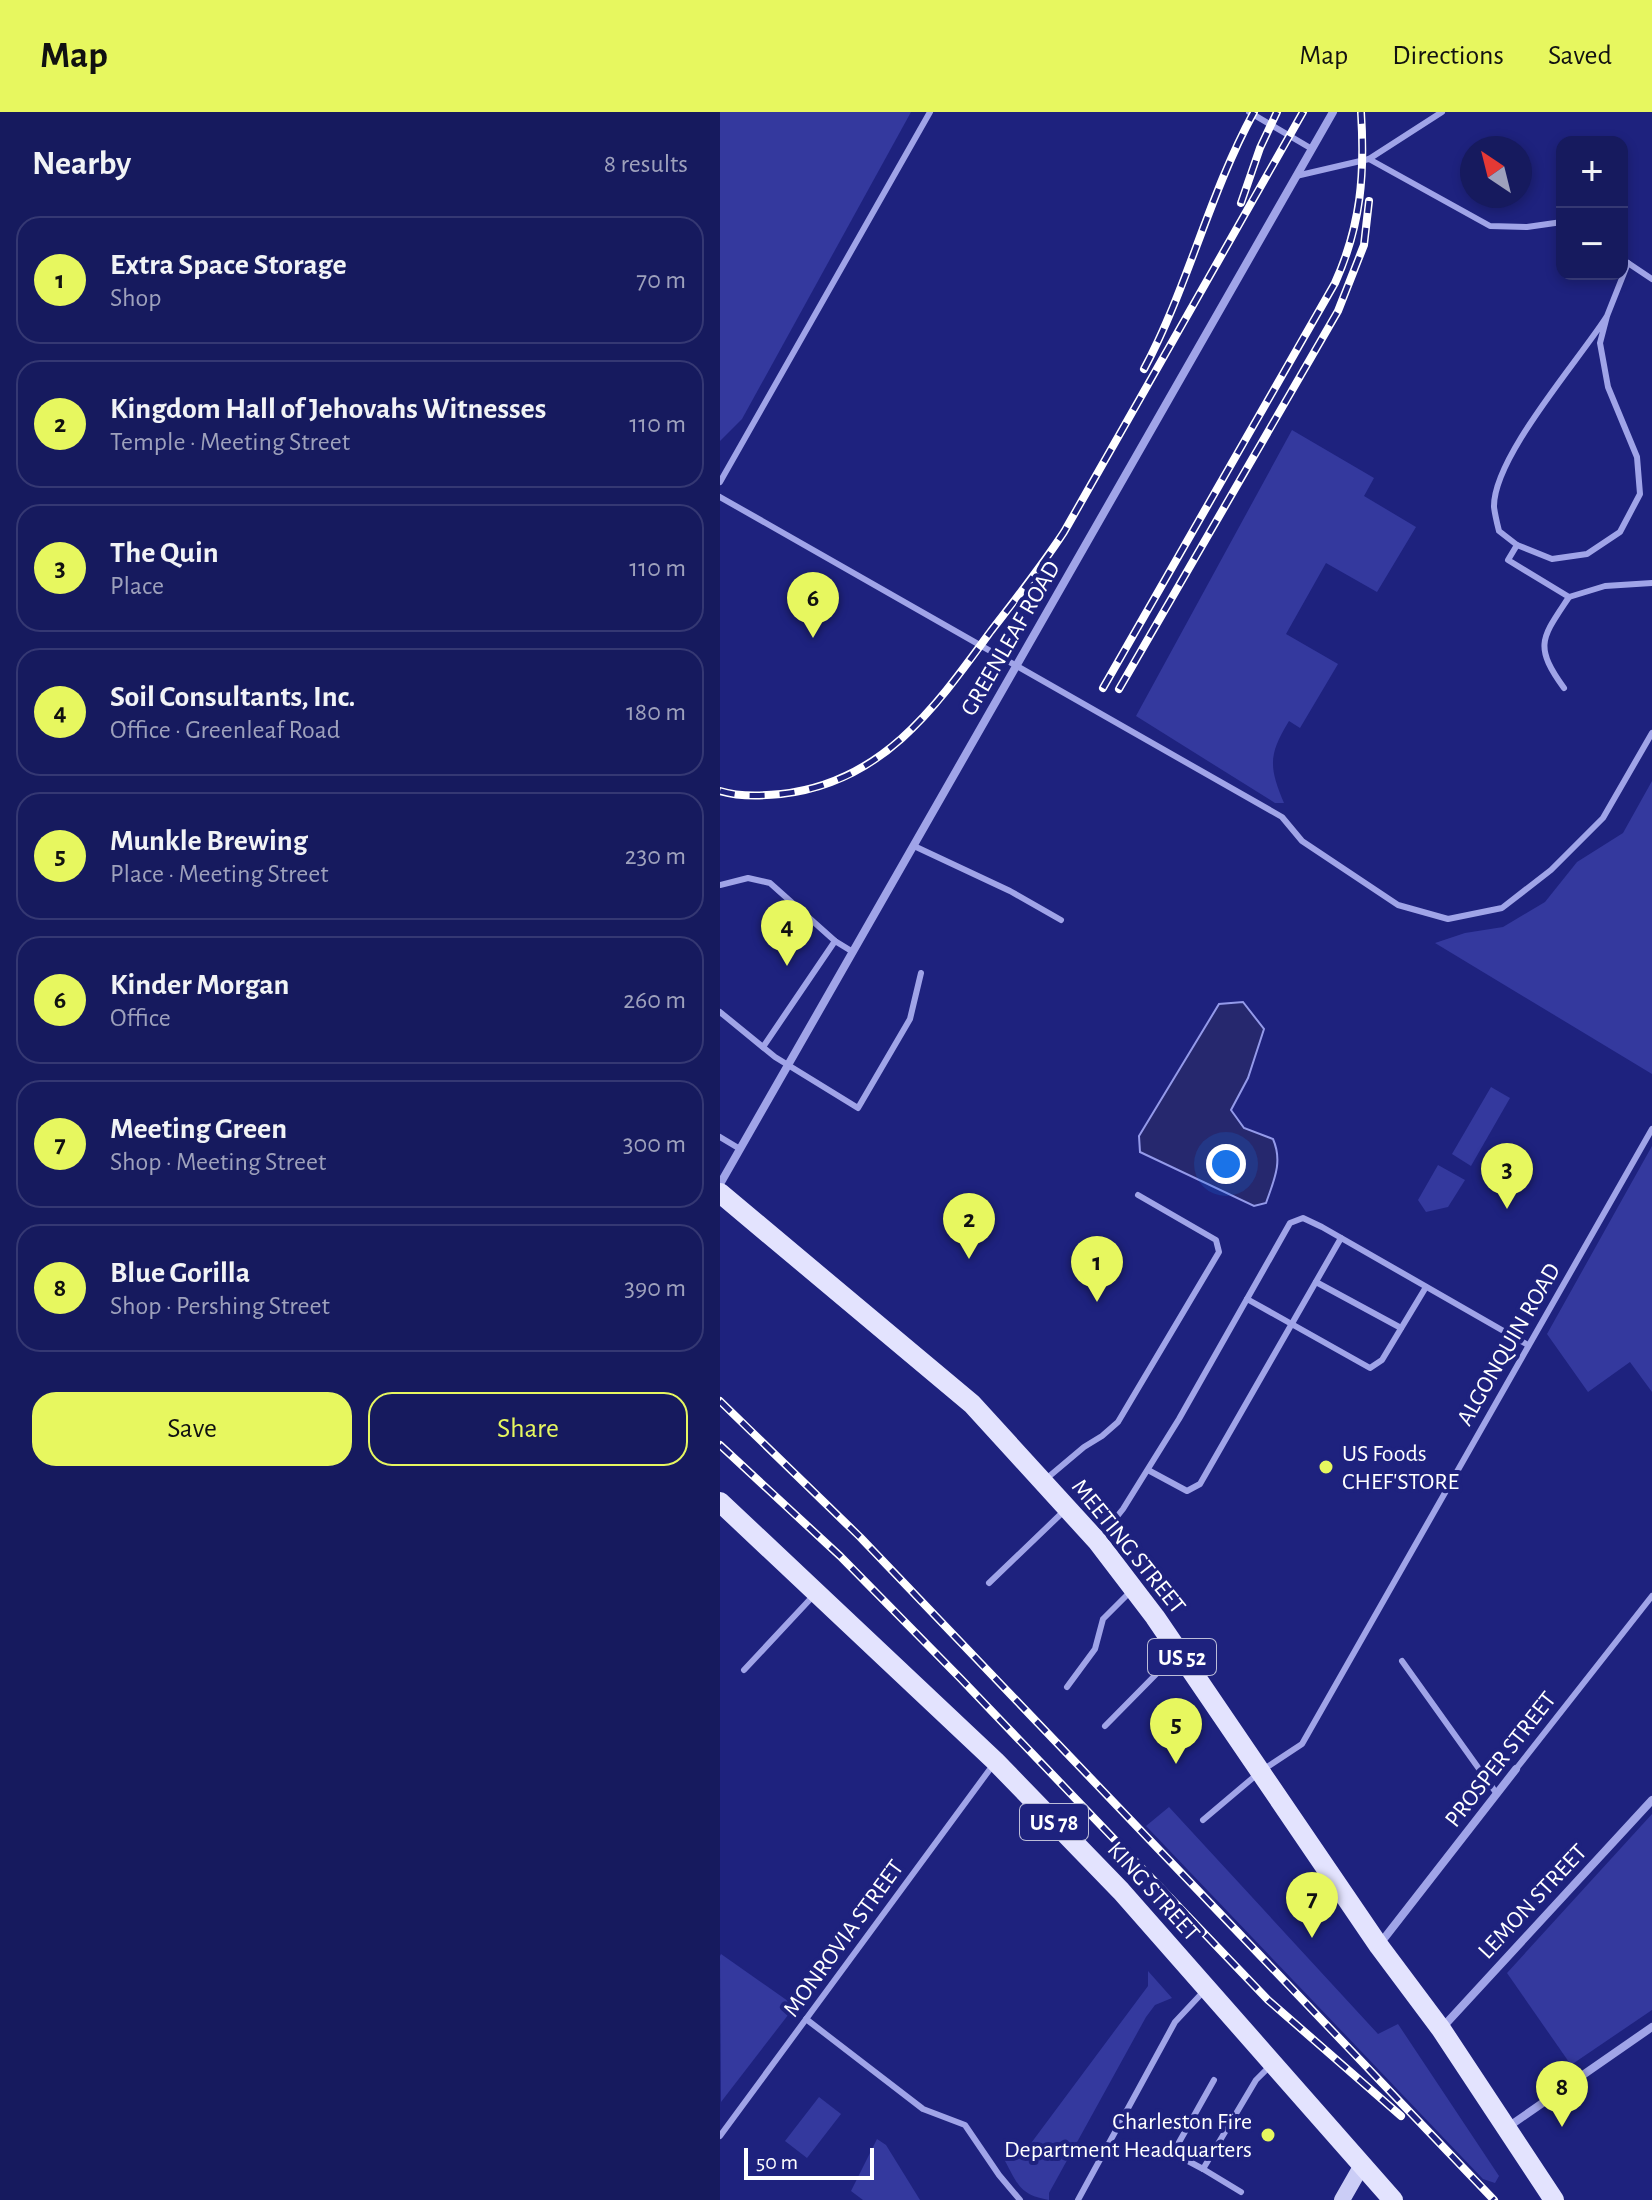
<!DOCTYPE html>
<html lang="en">
<head>
<meta charset="utf-8">
<style>
  body { margin:0; font-family:"Alegreya Sans",sans-serif; background:#232767; color:#f1f3f6 }
  .controls { position:absolute; right:24px; top:24px; display:grid; overflow:hidden; border-radius:16px; box-shadow:0 4px 12px #0003 }
  .controls button { width:72px; height:72px; display:grid; place-items:center; padding:0; border:0; border-bottom:2px solid #353873; background:#161a5e; color:#f1f3f6; font:40px sans-serif }
  .compass { position:absolute; left:740px; top:24px; width:72px; height:72px; border-radius:50%; background:#161a5e; box-shadow:0 4px 12px #0003; rotate:325deg }
  .scale { position:absolute; left:24px; bottom:20px; width:130px; box-sizing:border-box; padding-left:8px; border:4px solid #fff; border-top:0; font-size:22px; line-height:28px; white-space:nowrap; color:#fff; -webkit-text-stroke:6px #1e227e; paint-order:stroke }
  .you { position:absolute; left:506px; top:1052px; width:28px; height:28px; margin:-20px; border:6px solid #fff; border-radius:50%; background:#1a73e8; box-shadow:0 0 0 12px #1a73e833 }
  .badge { display:grid; place-items:center; width:52px; height:52px; border-radius:50%; background:#e7f75f; color:#111; font-size:26px; font-weight:700 }
  .pin { position:absolute; translate:-50% -66px; filter:drop-shadow(0 2px 4px #0008) }
  .pin::after { content:''; position:absolute; top:42px; width:28px; height:24px; background:inherit; clip-path:polygon(0 0,100% 0,50% 100%) }
  .list { margin:0; padding:0; list-style:none }
  h2 { display:flex; justify-content:space-between; align-items:center; height:104px; margin:0; padding:0 32px; font-size:34px }
  h2 small { font-size:26px; font-weight:400; color:#9ea1bc }
  .list li { display:grid; grid-template-columns:52px 1fr auto; gap:24px; align-items:center; box-sizing:border-box; height:128px; margin:0 16px 16px; padding:0 16px; border:2px solid #353873; border-radius:24px }
  .list b { display:block; font-size:30px; white-space:nowrap }
  .list p { margin:0; font-size:26px; white-space:nowrap; color:#9ea1bc }
  .list em { font-size:26px; font-style:normal; color:#9ea1bc }
  .actions { display:flex; gap:16px; padding:24px 32px }
  .actions a { flex:1; padding:18px 0; border:2px solid #e7f75f; border-radius:24px; text-align:center; font-size:28px; color:#e7f75f }
  .actions .main { background:#e7f75f; color:#111 }
  .map { position:relative; flex:none; width:932px; height:2088px; overflow:hidden }
  header { display:flex; align-items:center; gap:48px; box-sizing:border-box; height:112px; padding:0 40px; background:#e7f75f; color:#111 }
  header strong { font-size:38px }
  nav { display:flex; gap:44px; margin-inline-start:auto; font-size:28px }
  main { display:flex }
  aside { flex:1; background:#161a5e }
  .map>svg:first-child { display:block }
  .green { fill:#34399e }
  .water { fill:#26286e; stroke:#949aea; stroke-width:2 }
  .lines { fill:none; stroke-linecap:round; stroke-linejoin:round }
  .lane { stroke:#a0a4e8; stroke-width:6 }
  .street { stroke:#a0a4e8; stroke-width:8 }
  .secondary { stroke:#cbcdf6; stroke-width:16 }
  .primary { stroke:#e3e3fe; stroke-width:20 }
  .rail-casing { stroke:#fff; stroke-width:8 }
  .rail { stroke:#1e227e; stroke-width:5; stroke-dasharray:15; stroke-linecap:butt }
  .poi-dot { fill:#e7f75f; stroke:#1e227e; stroke-width:3 }
  .labels { text-anchor:middle; stroke-width:8; stroke-linejoin:round; paint-order:stroke }
  .shield { fill:#1e227e; stroke:#bcbdd8; stroke-width:2 }
  .shield-label { font-size:22px; font-weight:bold; fill:#fff }
  .street-label { font-size:24px; fill:#fff; stroke:#1e227e }
  .poi-label { font-size:24px; fill:#fff; stroke:#1e227e; text-anchor:start }
</style>
</head>
<body>
<header>
<strong>Map</strong>
<nav><a>Map</a><a>Directions</a><a>Saved</a></nav>
</header>
<main>
<aside>
<h2>Nearby<small>8 results</small></h2>
<ul class="list">
<li><span class="badge">1</span><div><b>Extra Space Storage</b><p>Shop</p></div><em>70 m</em></li>
<li><span class="badge">2</span><div><b>Kingdom Hall of Jehovahs Witnesses</b><p>Temple · Meeting Street</p></div><em>110 m</em></li>
<li><span class="badge">3</span><div><b>The Quin</b><p>Place</p></div><em>110 m</em></li>
<li><span class="badge">4</span><div><b>Soil Consultants, Inc.</b><p>Office · Greenleaf Road</p></div><em>180 m</em></li>
<li><span class="badge">5</span><div><b>Munkle Brewing</b><p>Place · Meeting Street</p></div><em>230 m</em></li>
<li><span class="badge">6</span><div><b>Kinder Morgan</b><p>Office</p></div><em>260 m</em></li>
<li><span class="badge">7</span><div><b>Meeting Green</b><p>Shop · Meeting Street</p></div><em>300 m</em></li>
<li><span class="badge">8</span><div><b>Blue Gorilla</b><p>Shop · Pershing Street</p></div><em>390 m</em></li>
</ul>
<div class="actions"><a class="main">Save</a><a>Share</a></div>
</aside>
<div class="map">
<svg width="932" height="2088" viewBox="0 0 932 2088">
  <rect width="100%" height="100%" fill="#1e227e"/>
  <!-- green -->
  <g class="green">
    <path d="M0,0H191L22,307L0,329Z"/>
    <path d="M572,318L654,366L644,384L696,415L657,480L606,451L566,522L618,552L580,616L569,609C548,643 549,655 564,691H555L416,604Z"/>
    <path d="M932,669V962L715,831L745,821L783,815L825,790L857,750L903,721Z"/>
    <path d="M771,975L790,986L751,1054L732,1042Z"/>
    <path d="M932,1034V1280L910,1250L868,1280L827,1222Z"/>
    <path d="M718,1053L745,1068L728,1095L706,1100L698,1088Z"/>
    <path d="M449,1695L658,1922L678,1912L779,2064L775,2071L763,2067L426,1714Z"/>
    <path d="M932,1702V1898L851,1953L787,1861Z"/>
    <path d="M1,1842L75,1894L1,1990L0,1844Z"/>
    <path d="M428,1859L452,1886L435,1893L426,1905L329,2081V2088C300,2083 298,2073 285,2049L286,2042L296,2048L300,2046L428,1874Z"/>
    <path d="M99,1985L121,2002L87,2046L65,2029Z"/>
    <path d="M157,2027L166,2033L200,2088H143L131,2079Z"/>
  </g>
  <!-- water -->
  <path class="water" d="M523,890L544,917L528,966L511,998L524,1016L553,1027C563,1050 554,1068 546,1091L534,1094L420,1040L419,1024L499,892Z"/>
  <g class="lines">
    <!-- lane -->
    <g class="lane">
      <path d="M529,0L592,37"/>
      <path d="M649,47L770,114L807,115L842,110"/>
      <path d="M576,64L649,47L722,0"/>
      <path d="M902,147L932,167"/>
      <path d="M887,204C860,247 773,345 774,395C775,403 777,411 779,419L797,433L832,447L867,442L900,420L920,382L917,345L888,275L880,231L887,204L908,151"/>
      <path d="M0,370L210,0"/>
      <path d="M0,385L562,705L582,729L678,793L728,807L782,796L831,758L883,706L932,621"/>
      <path d="M797,433L788,448L849,485C822,526 813,533 844,576"/>
      <path d="M849,485L885,474L932,471"/>
      <path d="M194,734L290,779L341,808"/>
      <path d="M0,773L28,766L50,771L115,829L133,840"/>
      <path d="M0,900L55,945L138,996L190,907L201,861"/>
      <path d="M43,935L115,829"/>
      <path d="M0,1025L20,1037"/>
      <path d="M596,1170L681,1216"/>
      <path d="M527,1187L650,1256L662,1248L706,1175"/>
      <path d="M428,1358L467,1379L480,1372L621,1126"/>
      <path d="M326,1367L364,1335L382,1324L398,1310L499,1140L496,1128L418,1083"/>
      <path d="M379,1427L403,1397L459,1307L570,1111L583,1106L602,1115L808,1233"/>
      <path d="M269,1471L344,1399"/>
      <path d="M682,1549L777,1682"/>
      <path d="M24,1558L95,1482"/>
      <path d="M347,1575L375,1537L383,1507L410,1480"/>
      <path d="M385,1614L456,1542"/>
      <path d="M796,1657L932,1484"/>
      <path d="M483,1708L541,1659L582,1632L932,1017"/>
      <path d="M86,1907L203,1997L245,2013L279,2063L300,2088"/>
      <path d="M494,1968L453,2041L483,2057L536,1968L550,1954"/>
      <path d="M0,2024L273,1653"/>
      <path d="M483,2057L521,2080"/>
      <path d="M358,2088L455,1910L484,1879"/>
    </g>
    <!-- street -->
    <g class="street">
      <path d="M0,1072L613,0"/>
      <path d="M659,1833L796,1657"/>
      <path d="M721,1917L932,1688"/>
      <path d="M788,2015L932,1915"/>
    </g>
    <!-- secondary -->
    <path class="secondary" d="M622,2088L642,2053"/>
    <!-- primary -->
    <g class="primary">
      <path d="M0,1081L252,1292L377,1429L435,1505L659,1834L721,1917L834,2088"/>
      <path d="M0,1390L275,1649L401,1779L673,2088"/>
    </g>
    <defs>
      <g id="rail">
        <path d="M521,91L540,36L557,0"/>
        <path d="M424,257C468,175 489,82 534,0"/>
        <path d="M383,576L615,171C641,113 645,63 641,0"/>
        <path d="M399,577L618,199L644,133L649,89"/>
        <path d="M0,679C19,685 41,684 61,682C162,671 215,596 271,519C296,487 321,455 344,420L583,0"/>
        <path d="M0,1289L140,1425L774,2088"/>
        <path d="M0,1333L120,1444L241,1567L548,1888L681,2004"/>
      </g>
    </defs>
    <!-- rail casing -->
    <use href="#rail" class="rail-casing"/>
    <!-- rail -->
    <use href="#rail" class="rail"/>
  </g>
  <!-- markers -->
  <g class="poi-dot">
    <circle cx="606" cy="1355" r="8"/>
    <circle cx="548" cy="2023" r="8"/>
  </g>
  <g class="labels">
    <!-- shield labels -->
    <g class="shield">
      <rect x="428" y="1527" width="68" height="36" rx="6"/>
      <rect x="300" y="1692" width="68" height="36" rx="6"/>
    </g>
    <g class="shield-label">
      <text x="462" y="1553">US 52</text>
      <text x="334" y="1718">US 78</text>
    </g>
    <!-- street labels -->
    <g class="street-label">
      <text transform="translate(290 526) rotate(-60)" y="8">GREENLEAF ROAD</text>
      <text transform="translate(788 1232) rotate(-60)" y="8">ALGONQUIN ROAD</text>
      <text transform="translate(409 1434) rotate(51)" y="8">MEETING STREET</text>
      <text transform="translate(780 1647) rotate(-52)" y="8">PROSPER STREET</text>
      <text transform="translate(434 1779) rotate(48)" y="8">KING STREET</text>
      <text transform="translate(812 1789) rotate(-47)" y="8">LEMON STREET</text>
      <text transform="translate(123 1826) rotate(-54)" y="8">MONROVIA STREET</text>
    </g>
    <!-- poi labels -->
    <g class="poi-label">
      <text x="622" y="1349">US Foods<tspan x="622" dy="28">CHEF'STORE</tspan></text>
      <text x="532" y="2017" text-anchor="end">Charleston Fire<tspan x="532" dy="28">Department Headquarters</tspan></text>
    </g>
  </g>
</svg>
<div class="controls">
<button>+</button>
<button>−</button>
</div>
<svg class="compass" viewBox="-18 -18 36 36"><path d="M0-13l5 13h-10z" fill="#e53935"/><path d="M0 13l5-13h-10z" fill="#9ea1bc"/></svg>
<div class="scale">50 m</div>
<div class="you"></div>
<div class="pin badge" style="left:377px;top:1190px">1</div>
<div class="pin badge" style="left:249px;top:1147px">2</div>
<div class="pin badge" style="left:787px;top:1097px">3</div>
<div class="pin badge" style="left:67px;top:854px">4</div>
<div class="pin badge" style="left:456px;top:1652px">5</div>
<div class="pin badge" style="left:93px;top:526px">6</div>
<div class="pin badge" style="left:592px;top:1826px">7</div>
<div class="pin badge" style="left:842px;top:2015px">8</div>
</div>
</main>
</body>
</html>
